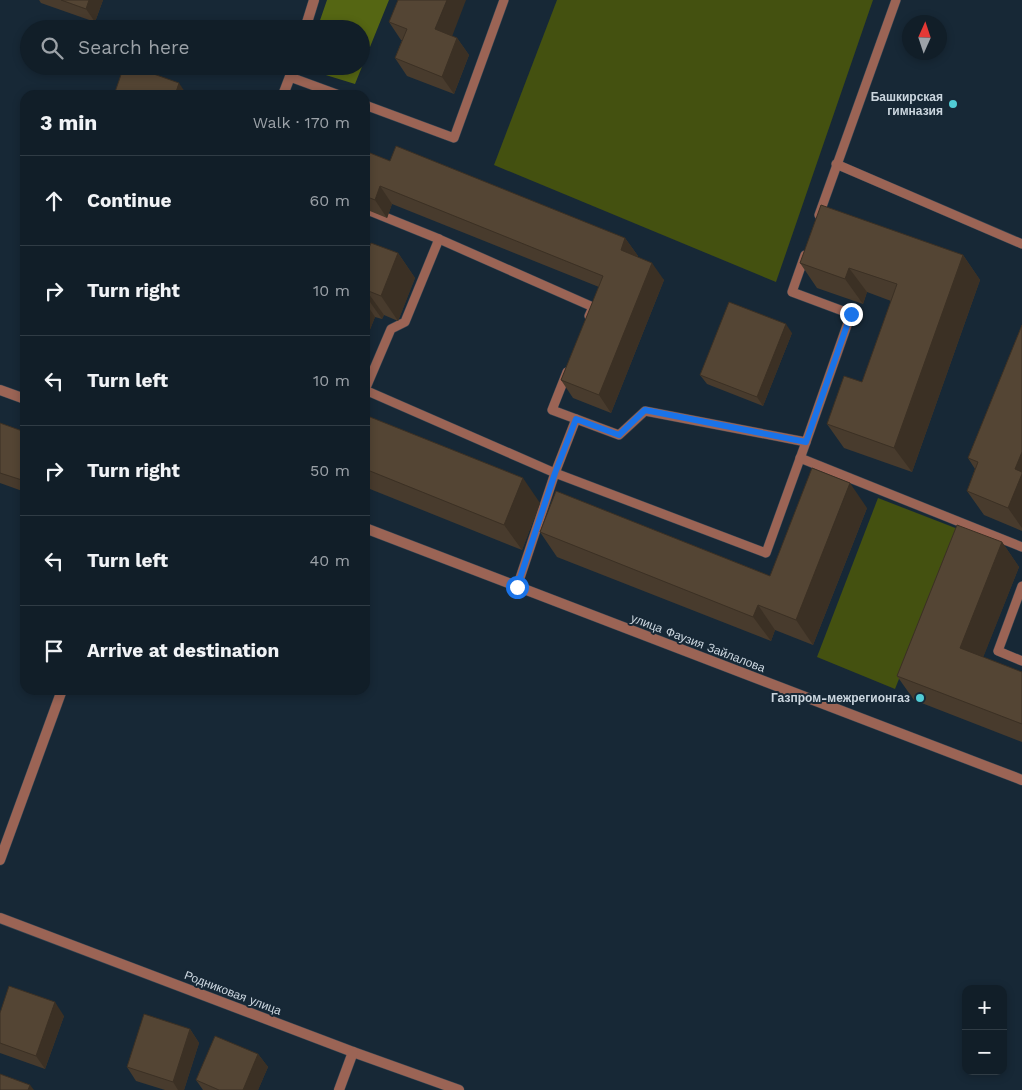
<!DOCTYPE html>
<html lang="en">
<head>
<meta charset="utf-8">
<style>
  body { margin:0; font-family:"Work Sans",sans-serif; background:#1a2730; color:#f1f3f6 }
  .controls { position:absolute; right:15px; bottom:15px; display:grid; overflow:hidden; border-radius:10px; box-shadow:0 2px 8px #0003 }
  .controls button { width:45px; height:45px; display:grid; place-items:center; padding:0; border:0; border-bottom:1px solid #303c45; background:#111e28; color:#f1f3f6; font:25px sans-serif }
  .compass { position:absolute; left:902px; top:15px; width:45px; height:45px; border-radius:50%; background:#111e28; box-shadow:0 2px 8px #0003; rotate:3deg }
  .stop { position:absolute; width:15px; height:15px; margin:-11px; border:4px solid #1a73e8; border-radius:50%; background:#fff }
  .stop.end { background:#1a73e8; border-color:#fff; box-shadow:0 1px 5px #0008 }
  .list { margin:0; padding:0; list-style:none }
  h2 { display:flex; justify-content:space-between; align-items:center; height:65px; margin:0; padding:0 20px; font-size:21px }
  h2 small { font-size:16px; font-weight:400; color:#9ca2a8 }
  .list li { display:grid; grid-template-columns:32px 1fr auto; gap:15px; align-items:center; box-sizing:border-box; height:90px; padding:0 20px; border-top:1px solid #303c45 }
  .list b { display:block; font-size:19px; white-space:nowrap }
  .list em { font-size:16px; font-style:normal; color:#9ca2a8 }
  .icon { flex:none; width:28px; height:28px; fill:none; stroke:currentColor; stroke-width:2; stroke-linecap:round; stroke-linejoin:round }
  .map { position:relative; flex:none; width:1022px; height:1090px; overflow:hidden }
  .search { position:absolute; background:#111e28; box-shadow:0 2px 8px #0003; left:20px; top:20px; width:350px; height:55px; display:flex; align-items:center; gap:12px; box-sizing:border-box; padding:0 18px; border-radius:28px; color:#9ca2a8; font-size:19px }
  .panel { position:absolute; background:#111e28; box-shadow:0 2px 8px #0003; left:20px; top:90px; width:350px; height:605px; border-radius:15px }
  .map>svg:first-child { display:block }
  .green { fill:#445110 }
  .forest { fill:#556613 }
  .lines { fill:none; stroke-linecap:round; stroke-linejoin:round }
  .lane-casing { stroke:#344451; stroke-width:10 }
  .street-casing { stroke:#344451; stroke-width:11 }
  .lane { stroke:#9b6455; stroke-width:9 }
  .street { stroke:#9b6455; stroke-width:10 }
  .wall { fill:#483b2d }
  .shaded-wall { fill:#3b3024 }
  .building { fill:#544534; stroke:#3b3024 }
  .route { stroke:#1a73e8; stroke-width:6 }
  .poi-dot { fill:#51ccd5; stroke:#172836; stroke-width:2 }
  .labels { text-anchor:middle; stroke-width:4; stroke-linejoin:round; paint-order:stroke }
  .poi-label { font-size:12px; font-weight:bold; fill:#cbd6df; stroke:#172836; text-anchor:end }
  .street-label { font-size:12px; fill:#cbd6df; stroke:#172836 }
</style>
</head>
<body>
<div class="map">
<svg width="1022" height="1090" viewBox="0 0 1022 1090">
  <rect width="100%" height="100%" fill="#172836"/>
  <!-- green -->
  <g class="green">
    <path d="M557,0H873L776,282L494,165Z"/>
    <path d="M878,498L958,529L895,689L817,657Z"/>
  </g>
  <!-- forest -->
  <path class="forest" d="M327,0H389L355,84L303,68L304,66H361V29H317Z"/>
  <g class="lines">
    <defs>
      <g id="lane">
        <path d="M290,77L339,95"/>
        <path d="M365,105L454,138L504,0"/>
        <path d="M836,164L1022,244"/>
        <path d="M365,209L439,239L593,307L589,316"/>
        <path d="M819,215L896,0"/>
        <path d="M439,239L405,322L391,329L365,390L555,473L766,553L806,442"/>
        <path d="M567,372L552,410L619,435L645,411L806,442L851,314L792,292L805,255"/>
        <path d="M800,458L1022,547"/>
        <path d="M1022,586L998,651L1022,661"/>
        <path d="M517,587L555,473L576,419"/>
      </g>
      <g id="street">
        <path d="M305,29L314,0"/>
        <path d="M283,95L294,66"/>
        <path d="M0,390L25,399"/>
        <path d="M365,528L1022,780"/>
        <path d="M0,860L62,690"/>
        <path d="M0,918L353,1052L459,1090"/>
        <path d="M339,1090L353,1052"/>
      </g>
    </defs>
    <!-- lane casing -->
    <use href="#lane" class="lane-casing"/>
    <!-- street casing -->
    <use href="#street" class="street-casing"/>
    <!-- lane -->
    <use href="#lane" class="lane"/>
    <!-- street -->
    <use href="#street" class="street"/>
  </g>
  <!-- wall -->
  <g class="wall">
    <path d="M39,0H103L95,22L41,3Z"/>
    <path d="M389,22L452,36L457,38L469,55L454,94L407,76L395,58L402,40H401Z"/>
    <path d="M365,151L390,161L625,238L638,256L637,257L664,280L611,413L573,398L561,380L599,287L392,204L387,218L365,209Z"/>
    <path d="M365,252L367,253H398L415,278L398,321L384,315L382,319L375,317L365,342Z"/>
    <path d="M963,255L980,280L912,472L844,448L827,424L862,382L891,301L867,292L863,304L817,288L800,263Z"/>
    <path d="M1022,325V531L984,515L967,491L975,469L968,458Z"/>
    <path d="M792,333L763,406L707,384L700,375Z"/>
    <path d="M365,415L540,503L522,550L365,487Z"/>
    <path d="M0,423L25,432V492L0,483Z"/>
    <path d="M867,508L813,645L775,630L771,641L557,557L540,532L770,576Z"/>
    <path d="M1002,542L1019,567L983,657L1022,672V742L914,700L897,676Z"/>
    <path d="M0,1013L64,1016L45,1069L0,1053Z"/>
    <path d="M190,1029L199,1043L184,1090H165L136,1081L127,1067Z"/>
    <path d="M258,1054L268,1067L258,1090H203L196,1080Z"/>
  </g>
  <!-- shaded-wall -->
  <g class="shaded-wall">
    <path d="M89,0H103L95,22L86,9Z"/>
    <path d="M447,0H466L448,47L435,29Z"/>
    <path d="M457,38L469,55L454,94L442,77Z"/>
    <path d="M179,83L187,95H175Z"/>
    <path d="M380,186L392,204L387,218L375,200Z"/>
    <path d="M625,238L638,256L633,268L621,250Z"/>
    <path d="M398,253L415,278L398,321L381,296Z"/>
    <path d="M963,255L980,280L912,472L894,448Z"/>
    <path d="M652,263L664,280L611,413L599,395Z"/>
    <path d="M849,268L867,292L863,304L845,279Z"/>
    <path d="M366,290L384,315L382,319L365,295Z"/>
    <path d="M365,302L375,317L365,342Z"/>
    <path d="M786,324L792,333L763,406L757,397Z"/>
    <path d="M1022,452V528L1008,508L1015,469Z"/>
    <path d="M523,478L540,503L522,550L504,525Z"/>
    <path d="M850,483L867,508L813,645L796,620Z"/>
    <path d="M1002,542L1019,567L977,673L960,648Z"/>
    <path d="M758,605L775,630L771,641L753,617Z"/>
    <path d="M55,1002L64,1016L45,1069L36,1056Z"/>
    <path d="M190,1029L199,1043L184,1090H178L173,1082Z"/>
    <path d="M258,1054L268,1067L258,1090H243Z"/>
    <path d="M30,1085L34,1090H28Z"/>
  </g>
  <!-- building -->
  <g class="building">
    <path d="M61,0H89L86,9Z"/>
    <path d="M398,0H447L435,29L457,38L442,77L395,58L407,29L389,22Z"/>
    <path d="M124,66H131L179,83L175,95H114Z"/>
    <path d="M396,146L625,238L621,250L652,263L599,395L561,380L603,276L380,186L375,200L365,196V151L390,161Z"/>
    <path d="M821,205L963,255L894,448L827,424L844,376L862,382L897,284L849,268L845,279L800,263Z"/>
    <path d="M371,243L398,253L381,296L366,290L365,294V252L367,253Z"/>
    <path d="M729,302L786,324L757,397L700,375Z"/>
    <path d="M1022,325V452L1015,469L1022,472V474L1008,508L967,491L978,462L968,458Z"/>
    <path d="M365,415L523,478L504,525L365,469Z"/>
    <path d="M0,423L25,432V481L0,473Z"/>
    <path d="M812,468L850,483L796,620L758,605L753,617L540,532L556,491L770,576Z"/>
    <path d="M957,525L1002,542L960,648L1022,672V724L897,676Z"/>
    <path d="M9,986L55,1002L36,1056L0,1043V1013Z"/>
    <path d="M144,1014L190,1029L173,1082L127,1067Z"/>
    <path d="M215,1036L258,1054L243,1090H219L196,1080Z"/>
    <path d="M0,1074L30,1085L28,1090H0Z"/>
  </g>
  <g class="lines">
    <!-- route -->
    <path class="route" d="M517,587L555,473L576,419L619,435L645,410L806,442L851,314"/>
  </g>
  <!-- markers -->
  <g class="poi-dot">
    <circle cx="953" cy="104" r="5"/>
    <circle cx="920" cy="698" r="5"/>
  </g>
  <g class="labels">
    <!-- poi labels -->
    <g class="poi-label">
      <text x="943" y="101">Башкирская<tspan x="943" dy="14">гимназия</tspan></text>
      <text x="910" y="702">Газпром-межрегионгаз</text>
    </g>
    <!-- street labels -->
    <g class="street-label">
      <text transform="translate(698 643) rotate(21)" y="4">улица Фаузия Зайлалова</text>
      <text transform="translate(233 993) rotate(21)" y="4">Родниковая улица</text>
    </g>
  </g>
</svg>
<div class="controls">
<button>+</button>
<button>−</button>
</div>
<svg class="compass" viewBox="-18 -18 36 36"><path d="M0-13l5 13h-10z" fill="#e53935"/><path d="M0 13l5-13h-10z" fill="#9ca2a8"/></svg>
<div class="stop" style="left:517px;top:587px"></div>
<div class="stop end" style="left:851px;top:314px"></div>
<div class="search"><svg class="icon" aria-label="search" viewBox="0 0 24 24"><circle cx="10" cy="10" r="6"/><path d="M15 15l6 6"/></svg>Search here</div>
<section class="panel">
<h2>3 min<small>Walk · 170 m</small></h2>
<ul class="list">
<li><svg class="icon" aria-label="ahead" viewBox="0 0 24 24"><path d="M12 20V5M6 11l6-6 6 6"/></svg><div><b>Continue</b></div><em>60 m</em></li>
<li><svg class="icon" aria-label="right" viewBox="0 0 24 24"><path d="M7 20v-9h11M14 6l5 5-5 5"/></svg><div><b>Turn right</b></div><em>10 m</em></li>
<li><svg class="icon" aria-label="left" viewBox="0 0 24 24"><path d="M17 20v-9H6M10 6l-5 5 5 5"/></svg><div><b>Turn left</b></div><em>10 m</em></li>
<li><svg class="icon" aria-label="right" viewBox="0 0 24 24"><path d="M7 20v-9h11M14 6l5 5-5 5"/></svg><div><b>Turn right</b></div><em>50 m</em></li>
<li><svg class="icon" aria-label="left" viewBox="0 0 24 24"><path d="M17 20v-9H6M10 6l-5 5 5 5"/></svg><div><b>Turn left</b></div><em>40 m</em></li>
<li><svg class="icon" aria-label="arrive" viewBox="0 0 24 24"><path d="M6 21V4h12l-3 4 3 4H6"/></svg><div><b>Arrive at destination</b></div></li>
</ul>
</section>
</div>
</body>
</html>
